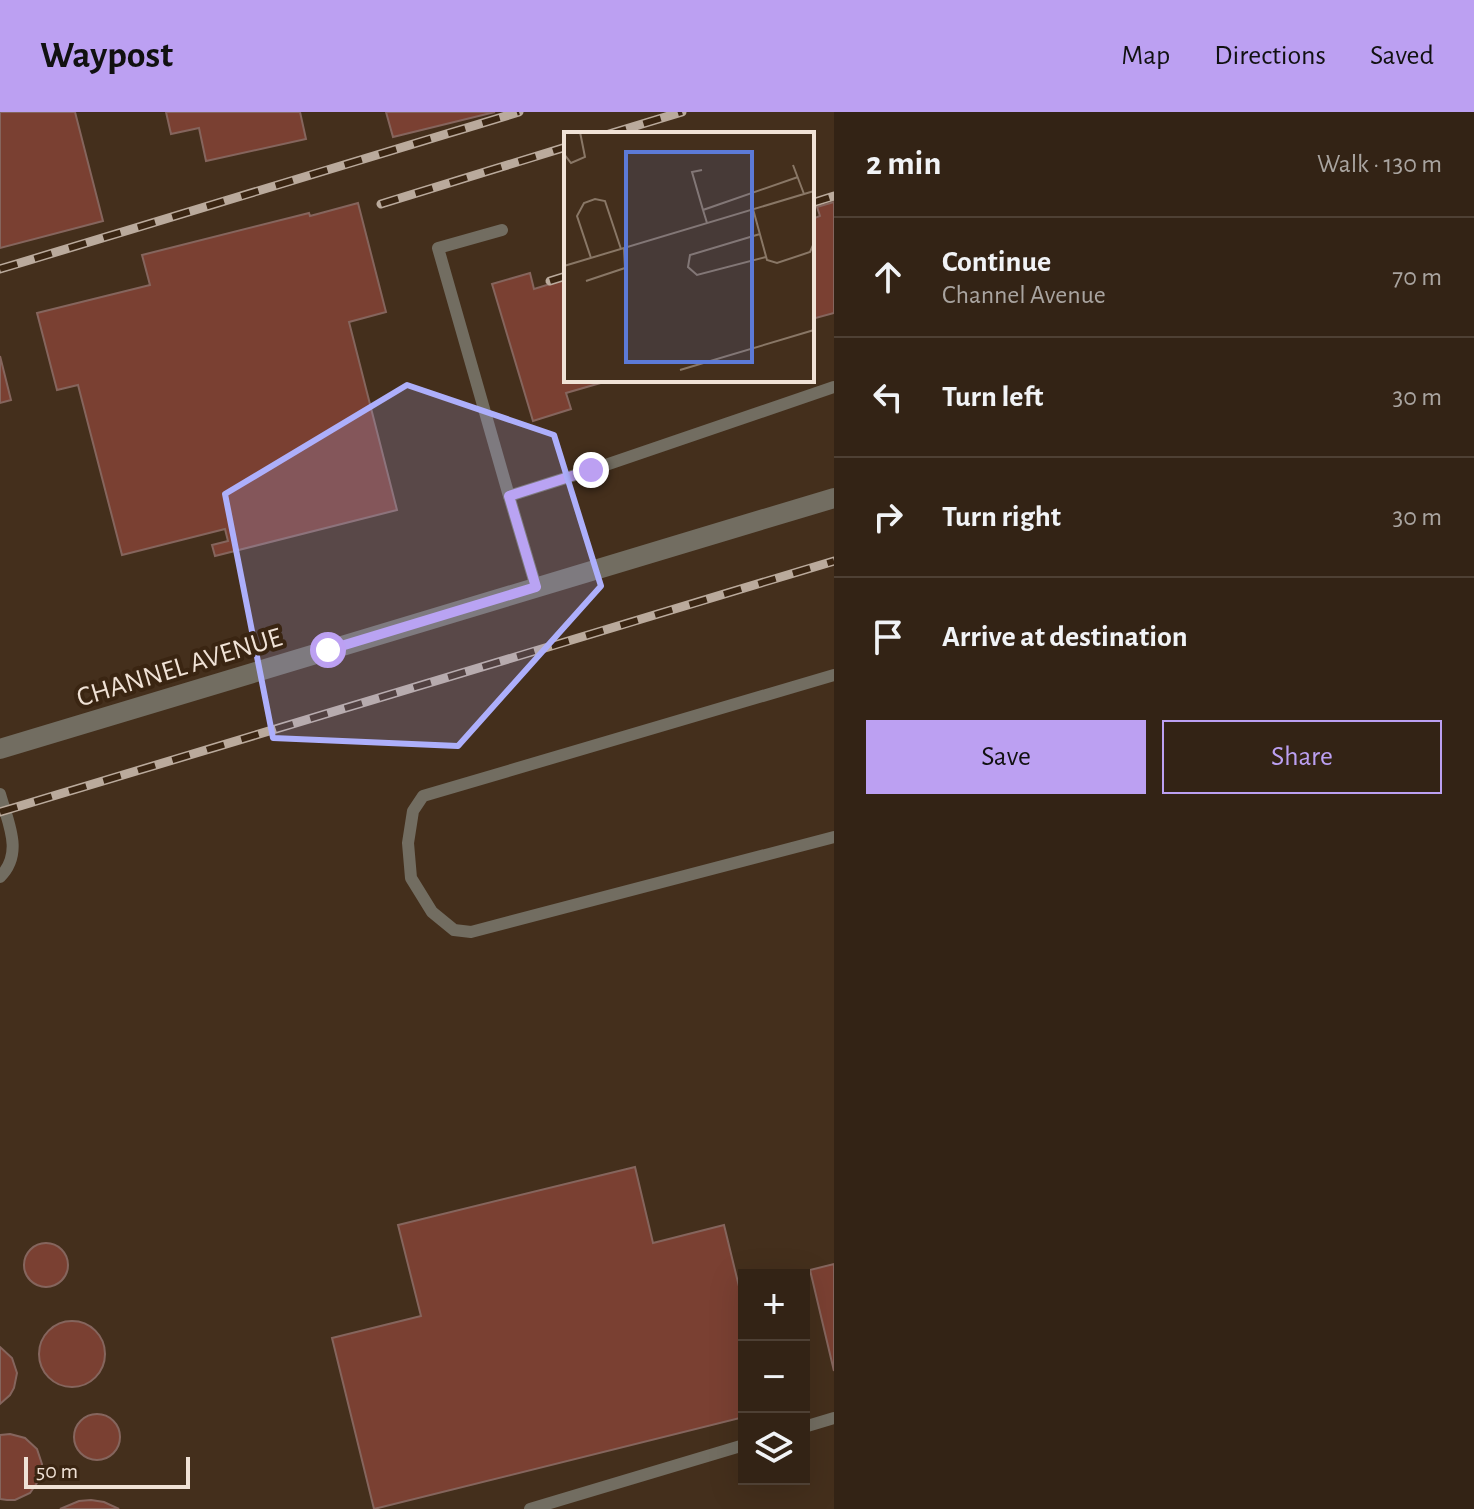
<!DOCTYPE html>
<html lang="en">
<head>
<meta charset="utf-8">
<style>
  body { margin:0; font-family:"Alegreya Sans",sans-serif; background:#3e2f22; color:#f1f3f6 }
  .controls { position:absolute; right:24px; bottom:24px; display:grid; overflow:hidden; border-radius:0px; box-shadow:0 8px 32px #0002 }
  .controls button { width:72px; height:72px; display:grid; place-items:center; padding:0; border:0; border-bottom:2px solid #4e4034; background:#332315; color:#f1f3f6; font:40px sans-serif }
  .scale { position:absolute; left:24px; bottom:20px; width:166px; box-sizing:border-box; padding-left:8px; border:4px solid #f0e2d6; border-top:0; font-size:22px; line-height:28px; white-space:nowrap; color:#f0e2d6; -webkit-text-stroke:6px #3a2512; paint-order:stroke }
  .stop { position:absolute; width:24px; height:24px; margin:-18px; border:6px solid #bca0f2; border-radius:50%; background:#fff }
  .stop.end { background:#bca0f2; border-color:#fff; box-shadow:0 2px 8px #0008 }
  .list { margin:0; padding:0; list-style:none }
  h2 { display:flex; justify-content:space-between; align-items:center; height:104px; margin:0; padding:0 32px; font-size:34px }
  h2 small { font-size:26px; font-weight:400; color:#a9a4a0 }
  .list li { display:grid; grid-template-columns:52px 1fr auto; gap:24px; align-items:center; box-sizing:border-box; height:120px; padding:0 32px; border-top:2px solid #4e4034 }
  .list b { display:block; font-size:30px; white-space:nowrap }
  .list p { margin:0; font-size:26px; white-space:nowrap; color:#a9a4a0 }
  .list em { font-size:26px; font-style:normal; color:#a9a4a0 }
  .actions { display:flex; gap:16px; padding:24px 32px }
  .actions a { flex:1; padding:18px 0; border:2px solid #bca0f2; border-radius:0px; text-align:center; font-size:28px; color:#bca0f2 }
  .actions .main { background:#bca0f2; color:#111 }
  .icon { flex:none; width:44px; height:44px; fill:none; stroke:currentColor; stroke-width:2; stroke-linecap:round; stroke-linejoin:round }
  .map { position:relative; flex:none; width:834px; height:1397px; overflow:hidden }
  header { display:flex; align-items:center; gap:48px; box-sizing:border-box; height:112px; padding:0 40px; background:#bca0f2; color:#111 }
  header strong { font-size:38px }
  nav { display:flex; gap:44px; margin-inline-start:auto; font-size:28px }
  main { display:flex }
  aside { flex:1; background:#332315 }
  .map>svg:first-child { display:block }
  .building { fill:#7a4032; stroke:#85655d; stroke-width:2 }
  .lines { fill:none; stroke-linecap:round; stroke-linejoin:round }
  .service { stroke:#726d61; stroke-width:12 }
  .minor { stroke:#726d61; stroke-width:20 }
  .rail-casing { stroke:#baaa9c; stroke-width:9 }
  .rail { stroke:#3a2512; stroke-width:6; stroke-dasharray:18; stroke-linecap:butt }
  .route { stroke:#bca0f2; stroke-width:10 }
  .marked { fill:#adaffb; fill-opacity:0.2; stroke:#adaffb; stroke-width:6; stroke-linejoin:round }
  .labels { text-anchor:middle; stroke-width:8; stroke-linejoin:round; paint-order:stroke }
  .street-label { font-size:28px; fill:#f0e2d6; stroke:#3a2512 }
  .inset-road { fill:none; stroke:#897766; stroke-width:2 }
  .view { fill:#5c7ad7; fill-opacity:0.15; stroke:#5c7ad7; stroke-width:4 }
  .inset-edge { fill:none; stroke:#f0e2d6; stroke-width:4 }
</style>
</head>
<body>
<header>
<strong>Waypost</strong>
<nav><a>Map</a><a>Directions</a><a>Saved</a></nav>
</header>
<main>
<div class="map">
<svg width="834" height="1397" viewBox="0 0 834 1397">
  <rect width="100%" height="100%" fill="#442f1c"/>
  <!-- building -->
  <g class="building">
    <path d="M0,0H75L103,109L0,136Z"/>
    <path d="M166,0H300L306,27L206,49L199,16L171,22Z"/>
    <path d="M386,0H495L393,25Z"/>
    <path d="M834,90V201L812,207V96L815,106L820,104L817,95Z"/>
    <path d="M358,91L386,200L349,210L397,398L215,444L212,433L228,429L225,417L122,443L78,273L57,278L37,201L150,173L142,143L309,101L310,104Z"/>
    <path d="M530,161L534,177L566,167V268H611L566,281L571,297L533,309L492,172Z"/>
    <path d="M0,244L11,288L0,291Z"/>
    <path d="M635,1055L653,1131L724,1113L744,1195V1305L374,1397L332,1226L421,1204L398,1113Z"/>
    <circle cx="46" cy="1153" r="22"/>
    <path d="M834,1152V1259L810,1158Z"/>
    <circle cx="72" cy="1242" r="33"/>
    <path d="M0,1235L12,1246L17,1261L14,1276L10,1283L0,1292Z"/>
    <circle cx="97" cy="1325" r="23"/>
    <path d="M10,1322L25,1326L37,1337L42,1352L41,1360L39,1368L30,1381L15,1388H7L0,1387V1323Z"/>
    <path d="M91,1388L104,1390L119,1397H60L79,1389Z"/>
  </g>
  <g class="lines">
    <!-- service -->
    <g class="service">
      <path d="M502,118L438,136L509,384"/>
      <path d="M536,475L509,384L591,358L834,275"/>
      <path d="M834,563L423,684L413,699L408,731L411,766L432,800L454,818L471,820L834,725"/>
      <path d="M0,682C8,711 24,741 0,765"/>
      <path d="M804,1315L834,1306"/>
      <path d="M530,1397L744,1333"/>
    </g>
    <!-- minor -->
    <path class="minor" d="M0,637L834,386"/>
    <defs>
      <g id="rail">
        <path d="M609,22L682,0"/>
        <path d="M812,91L834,84"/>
        <path d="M381,92L566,35"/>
        <path d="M0,157L519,0"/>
        <path d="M550,169L566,164"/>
        <path d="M0,700L834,449"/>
      </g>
    </defs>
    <!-- rail casing -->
    <use href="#rail" class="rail-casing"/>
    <!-- rail -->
    <use href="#rail" class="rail"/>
  </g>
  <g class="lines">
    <!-- route -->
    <path class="route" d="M328,538L536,475L509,384L591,358"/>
  </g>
  <!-- marked area -->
  <path class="marked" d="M407,273L554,323L601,474L458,634L273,626L225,382Z"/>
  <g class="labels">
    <!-- street labels -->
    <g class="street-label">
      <text transform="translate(179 554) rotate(-17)" y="10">CHANNEL AVENUE</text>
    </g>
  </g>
  <!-- overview -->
  <g transform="translate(564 20)">
    <rect width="250" height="250" fill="#442f1c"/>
    <path class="inset-road" d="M0,22L7,31L21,25L16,0M229,33L240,62M138,38L128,40L139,78M189,77L203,128L213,131L246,120L250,111M143,91L139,78L234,45M196,102L126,123L124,135L133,143L202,125M27,126L13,84L20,71L31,67L41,69L57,117M0,134L250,59M22,149L61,136L60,116M116,238L250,198"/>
    <path class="view" d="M62,20H188V230H62Z"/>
    <rect width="250" height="250" class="inset-edge"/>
  </g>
</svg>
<div class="controls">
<button>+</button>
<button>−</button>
<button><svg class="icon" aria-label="layers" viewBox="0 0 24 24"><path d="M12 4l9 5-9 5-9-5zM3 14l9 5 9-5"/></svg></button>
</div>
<div class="scale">50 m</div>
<div class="stop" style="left:328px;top:538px"></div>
<div class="stop end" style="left:591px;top:358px"></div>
</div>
<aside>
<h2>2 min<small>Walk · 130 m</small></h2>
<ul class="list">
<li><svg class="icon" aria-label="ahead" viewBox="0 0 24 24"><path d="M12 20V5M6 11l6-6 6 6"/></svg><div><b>Continue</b><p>Channel Avenue</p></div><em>70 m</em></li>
<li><svg class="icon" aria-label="left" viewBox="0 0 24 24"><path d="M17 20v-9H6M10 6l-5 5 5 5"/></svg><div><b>Turn left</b></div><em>30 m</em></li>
<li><svg class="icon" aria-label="right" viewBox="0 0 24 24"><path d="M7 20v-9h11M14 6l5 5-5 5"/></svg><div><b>Turn right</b></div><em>30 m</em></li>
<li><svg class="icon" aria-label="arrive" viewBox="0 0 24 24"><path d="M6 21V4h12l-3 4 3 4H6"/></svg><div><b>Arrive at destination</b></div></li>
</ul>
<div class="actions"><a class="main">Save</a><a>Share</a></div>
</aside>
</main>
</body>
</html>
